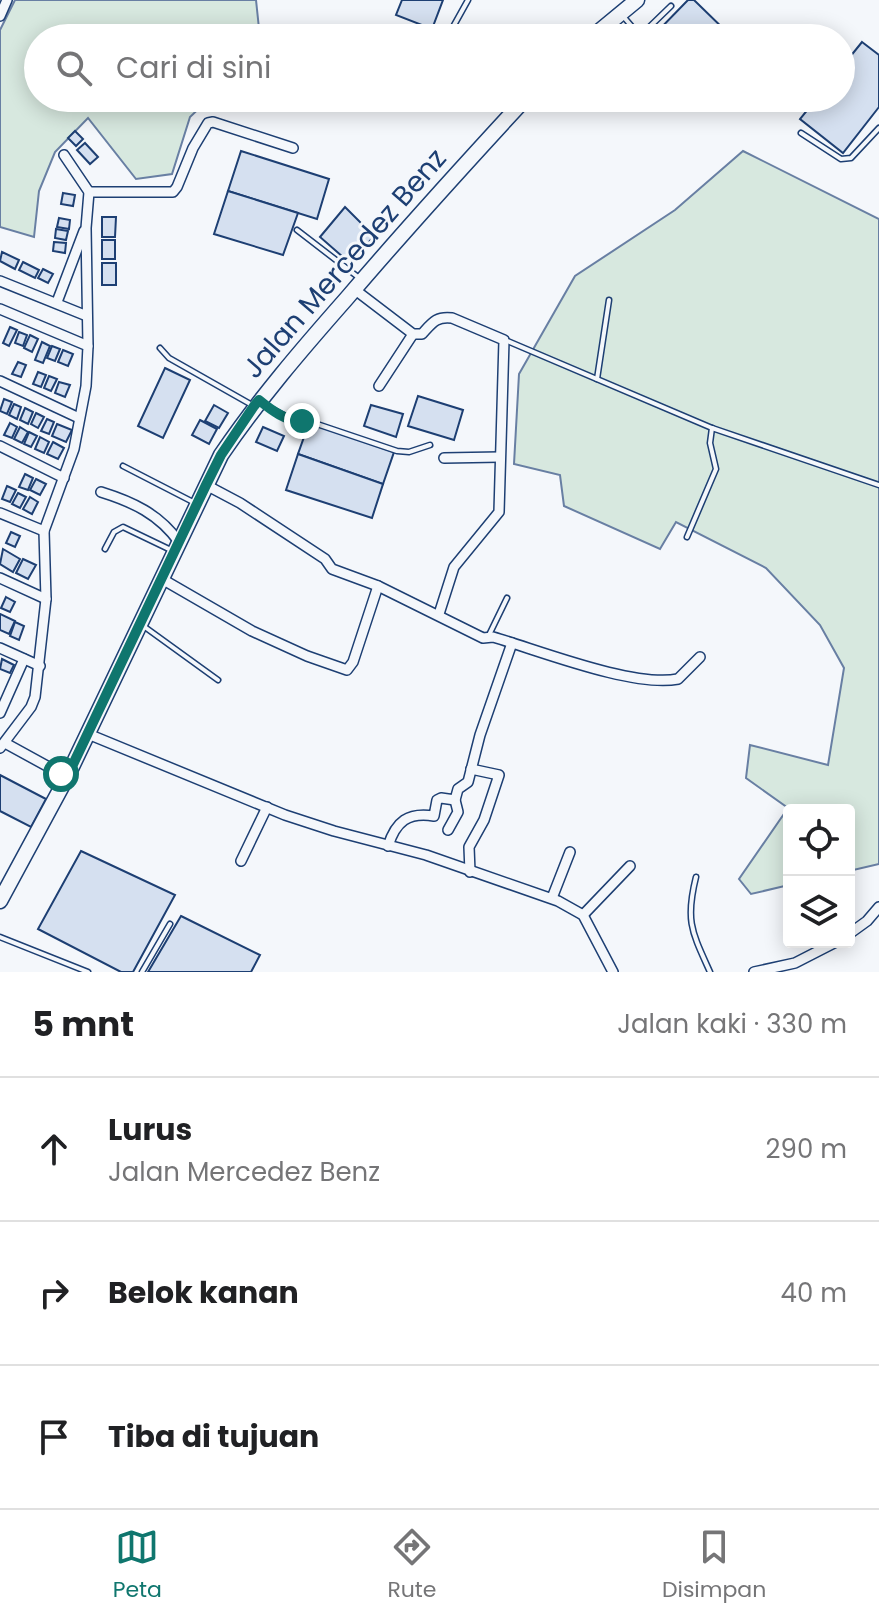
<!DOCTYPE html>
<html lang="id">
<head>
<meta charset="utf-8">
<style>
  body { margin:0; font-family:Poppins,sans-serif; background:#f6f6f6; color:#202124 }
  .controls { position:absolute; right:24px; bottom:24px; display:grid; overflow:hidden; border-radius:8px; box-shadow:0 4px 20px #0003 }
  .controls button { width:72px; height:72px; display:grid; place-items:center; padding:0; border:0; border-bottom:2px solid #e0e0e0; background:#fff; color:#202124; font:40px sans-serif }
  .stop { position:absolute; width:24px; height:24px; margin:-18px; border:6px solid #0f766e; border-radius:50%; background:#fff }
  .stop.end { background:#0f766e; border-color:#fff; box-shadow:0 2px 8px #0008 }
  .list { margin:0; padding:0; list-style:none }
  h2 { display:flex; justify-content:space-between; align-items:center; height:104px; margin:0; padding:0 32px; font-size:34px }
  h2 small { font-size:26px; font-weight:400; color:#757577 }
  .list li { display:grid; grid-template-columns:52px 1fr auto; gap:24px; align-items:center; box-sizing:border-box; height:144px; padding:0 32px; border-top:2px solid #e0e0e0 }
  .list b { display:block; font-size:30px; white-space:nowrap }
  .list p { margin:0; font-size:26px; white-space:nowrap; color:#757577 }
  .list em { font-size:26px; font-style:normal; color:#757577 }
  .icon { flex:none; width:44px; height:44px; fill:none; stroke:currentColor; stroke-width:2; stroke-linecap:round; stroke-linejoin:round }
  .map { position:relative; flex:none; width:879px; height:972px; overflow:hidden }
  .search { position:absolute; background:#fff; box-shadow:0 4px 20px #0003; left:24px; right:24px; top:24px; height:88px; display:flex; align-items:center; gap:20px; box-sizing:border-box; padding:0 28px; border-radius:44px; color:#757577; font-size:30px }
  .sheet { height:536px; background:#fff }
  nav { display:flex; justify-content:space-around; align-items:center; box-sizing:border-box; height:112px; border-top:2px solid #e0e0e0; background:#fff; font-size:22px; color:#757577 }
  nav a { display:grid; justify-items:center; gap:4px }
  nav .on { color:#0f766e }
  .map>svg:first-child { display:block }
  .green { fill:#d7e8df; stroke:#687fa3; stroke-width:2 }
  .building { fill:#d5e0f0; stroke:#1d3f73; stroke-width:2 }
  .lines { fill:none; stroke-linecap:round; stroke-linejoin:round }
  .service-casing { stroke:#1d3f73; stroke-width:7 }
  .minor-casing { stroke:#1d3f73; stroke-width:12 }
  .primary-casing { stroke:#1d3f73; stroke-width:17 }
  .service { stroke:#f4f7fb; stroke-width:4 }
  .minor { stroke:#f4f7fb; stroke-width:9 }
  .primary { stroke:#f4f7fb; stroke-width:14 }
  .route { stroke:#0f766e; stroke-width:10 }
  .labels { text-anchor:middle; stroke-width:6; stroke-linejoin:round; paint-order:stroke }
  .street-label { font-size:28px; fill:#1d3f73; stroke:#f4f7fb }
</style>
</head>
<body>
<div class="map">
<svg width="879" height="972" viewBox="0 0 879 972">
  <rect width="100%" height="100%" fill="#f4f7fb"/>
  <!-- green -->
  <g class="green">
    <path d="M15,0H256L260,38H38V98H210L190,117L172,174L136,179L88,118L55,152L39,191L34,237L0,227V30Z"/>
    <path d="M743,151L879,219V864L849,871V810H789V885L751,894L739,879L788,808L746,778L750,745L828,765L844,668L820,625L766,568L676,522L660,549L564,506L560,475L514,464L519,374L575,276L675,210Z"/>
  </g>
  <!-- building -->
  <g class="building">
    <path d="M402,0H443L432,29L396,15Z"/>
    <path d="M688,0H694L733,38H651Z"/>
    <path d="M862,42L879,55V107L843,153L800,119L817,98H841V68Z"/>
    <path d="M75,131L83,139L76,146L68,138Z"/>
    <path d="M85,143L98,157L90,164L77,150Z"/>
    <path d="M241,151L329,179L317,219L228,191Z"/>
    <path d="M228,191L298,213L283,255L214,234Z"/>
    <path d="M63,193L75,195L73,206L61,204Z"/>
    <path d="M345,207L374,236L351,264L320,237Z"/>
    <path d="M102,217H116L115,237H102Z"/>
    <path d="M59,218L70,220L69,229L57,227Z"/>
    <path d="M56,229L68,231L66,240L55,238Z"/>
    <rect x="102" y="240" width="13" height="19"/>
    <path d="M54,242L66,243L65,253L53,251Z"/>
    <path d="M2,252L19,260L15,269L0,261Z"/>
    <path d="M23,262L39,270L35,278L19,270Z"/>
    <rect x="102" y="263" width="14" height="22"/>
    <path d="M43,269L53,274L48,283L38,278Z"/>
    <path d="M10,327L17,330L9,346L3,343Z"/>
    <path d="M19,332L27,335L23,346L15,343Z"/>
    <path d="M30,335L38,339L32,352L24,348Z"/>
    <path d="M42,342L50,346L43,363L35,360Z"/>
    <path d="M52,346L60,349L55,361L47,358Z"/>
    <path d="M63,350L73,354L68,366L58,362Z"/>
    <path d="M18,362L26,365L21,377L12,374Z"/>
    <path d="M165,368L190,380L163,438L138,426Z"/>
    <path d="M38,372L46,375L41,387L33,384Z"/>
    <path d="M49,376L57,379L51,391L44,388Z"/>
    <path d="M59,382L70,385L65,397L55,393Z"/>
    <path d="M418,396L463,410L454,440L408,426Z"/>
    <path d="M4,399L12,402L7,414L0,411Z"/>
    <path d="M14,404L21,407L17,419L9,415Z"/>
    <path d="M214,405L228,413L219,428L205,421Z"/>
    <path d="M371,405L403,414L396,437L364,426Z"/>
    <path d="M25,408L33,412L28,424L20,420Z"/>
    <path d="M36,413L44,417L38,428L31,424Z"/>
    <path d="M47,419L54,422L49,434L41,431Z"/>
    <path d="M200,420L217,429L209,444L192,435Z"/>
    <path d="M10,423L17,427L12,438L4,435Z"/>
    <path d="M309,423L394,452L383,484L298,454Z"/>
    <path d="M57,424L72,430L66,442L52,436Z"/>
    <path d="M20,427L28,432L22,443L14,439Z"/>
    <path d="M263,427L284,436L277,451L256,442Z"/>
    <path d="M29,432L37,436L31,447L24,444Z"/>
    <path d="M40,437L49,442L44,453L35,449Z"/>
    <path d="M53,442L64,448L58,459L47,454Z"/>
    <path d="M298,454L383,484L372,518L286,490Z"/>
    <path d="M25,474L33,478L28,490L19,487Z"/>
    <path d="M36,479L46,484L40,495L30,490Z"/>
    <path d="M7,486L16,490L10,502L2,499Z"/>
    <path d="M18,493L26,497L20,508L12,504Z"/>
    <path d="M30,497L38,502L32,514L23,509Z"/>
    <path d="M11,532L20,536L15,547L6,543Z"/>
    <path d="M3,549L20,559L13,572L0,564Z"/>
    <path d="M23,559L36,565L28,579L16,573Z"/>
    <path d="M6,597L15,602L10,612L1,608Z"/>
    <path d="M0,614L15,621L9,634L0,630Z"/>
    <path d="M15,622L24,626L19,640L10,636Z"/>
    <path d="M2,659L14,665L10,673L0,669Z"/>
    <path d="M0,775L46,799L31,827L0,811Z"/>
    <path d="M81,851L175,895L133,972H121L38,929Z"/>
    <path d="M181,916L260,955L251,972H148Z"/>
  </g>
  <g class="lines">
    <defs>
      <g id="service">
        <path d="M622,15L640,36"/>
        <path d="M640,36L671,6"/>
        <path d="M454,38L453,27L468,0"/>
        <path d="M694,98L703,108"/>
        <path d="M801,133L841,159L851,158L879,128"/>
        <path d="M297,230L358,277"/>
        <path d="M505,340L712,428L879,485"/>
        <path d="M160,348L169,358L252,405"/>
        <path d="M597,379L609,300"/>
        <path d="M263,404L297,422L308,421L397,451L409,452L430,445"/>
        <path d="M123,466L195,503"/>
        <path d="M687,537L716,469L710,443L712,428"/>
        <path d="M105,549L114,532L123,527L173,551"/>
        <path d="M142,625L218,680"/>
        <path d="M489,635L507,598"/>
        <path d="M696,877C685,921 692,932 710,972"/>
        <path d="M0,937L88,972"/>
        <path d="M142,972L170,924"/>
      </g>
      <g id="minor">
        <path d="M0,16L7,0"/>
        <path d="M64,155L89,192L86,228L88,346"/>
        <path d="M89,192H173L177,187L193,148L208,123L213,122L293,148"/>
        <path d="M0,281L87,316"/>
        <path d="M354,289L413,334H422C432,323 436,316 452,318L504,340L499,512L454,567L439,614"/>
        <path d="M57,302L84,231"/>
        <path d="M0,309L88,346L86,386L74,449L44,531L46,599L35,697L31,707L0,748"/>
        <path d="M0,381L79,418"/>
        <path d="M379,386L413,334"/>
        <path d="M0,446L64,478"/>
        <path d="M444,458L500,457"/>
        <path d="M206,485L240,503L325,559L332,569L378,586L483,638L493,637C538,650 634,688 678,679L700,657"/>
        <path d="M101,492C133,502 159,514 179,542"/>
        <path d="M0,513L44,531"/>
        <path d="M0,578L46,599"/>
        <path d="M162,579L252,631L307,656L347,670L353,662L378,586"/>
        <path d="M0,648L40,666"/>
        <path d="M0,713L24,659"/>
        <path d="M88,734L285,815L334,831L426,855L558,901L583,915L613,972"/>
        <path d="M5,743L67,777"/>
        <path d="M448,830L458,812L455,800"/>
        <path d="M388,846C396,821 408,812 434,816L437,800L441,798L455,800L458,789L468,782L480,735L512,643"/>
        <path d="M241,861L267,807"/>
        <path d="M470,872L469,847L484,820L499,775L471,769"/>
        <path d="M552,898L570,852"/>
        <path d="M583,915L630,866"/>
        <path d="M849,934L867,921L879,907"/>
        <path d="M754,972L795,963L836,942"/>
      </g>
      <g id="primary">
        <path d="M591,38L637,0"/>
        <path d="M0,901L67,777L221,455C259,399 302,349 347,298C405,230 465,164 526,98"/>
      </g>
    </defs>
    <!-- service casing -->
    <use href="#service" class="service-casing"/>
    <!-- minor casing -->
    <use href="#minor" class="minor-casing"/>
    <!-- primary casing -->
    <use href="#primary" class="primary-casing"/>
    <!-- service -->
    <use href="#service" class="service"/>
    <!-- minor -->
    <use href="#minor" class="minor"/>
    <!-- primary -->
    <use href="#primary" class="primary"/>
  </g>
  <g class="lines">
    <!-- route -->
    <path class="route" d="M61,774L67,777L206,485L221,455L254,406L259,400C271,410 287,422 302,421"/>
  </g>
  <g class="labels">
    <!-- street labels -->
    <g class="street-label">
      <text transform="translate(344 263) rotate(-49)" y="10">Jalan Mercedez Benz</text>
    </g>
  </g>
</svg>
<div class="controls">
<button><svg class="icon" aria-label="locate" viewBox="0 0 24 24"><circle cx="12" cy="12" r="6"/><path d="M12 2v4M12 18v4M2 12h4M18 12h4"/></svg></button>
<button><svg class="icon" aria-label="layers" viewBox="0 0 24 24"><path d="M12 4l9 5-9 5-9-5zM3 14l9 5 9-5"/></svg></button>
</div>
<div class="stop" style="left:61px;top:774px"></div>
<div class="stop end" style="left:302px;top:421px"></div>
<div class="search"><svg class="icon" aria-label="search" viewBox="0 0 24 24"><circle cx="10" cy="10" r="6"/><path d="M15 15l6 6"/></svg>Cari di sini</div>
</div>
<section class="sheet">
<h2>5 mnt<small>Jalan kaki · 330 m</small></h2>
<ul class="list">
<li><svg class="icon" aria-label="ahead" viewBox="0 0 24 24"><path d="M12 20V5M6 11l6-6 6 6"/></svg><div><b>Lurus</b><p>Jalan Mercedez Benz</p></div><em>290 m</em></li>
<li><svg class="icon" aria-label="right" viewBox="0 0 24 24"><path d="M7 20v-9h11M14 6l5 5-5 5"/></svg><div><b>Belok kanan</b></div><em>40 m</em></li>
<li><svg class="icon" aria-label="arrive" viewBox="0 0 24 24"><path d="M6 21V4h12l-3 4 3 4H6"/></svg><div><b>Tiba di tujuan</b></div></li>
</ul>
</section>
<nav>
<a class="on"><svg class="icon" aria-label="map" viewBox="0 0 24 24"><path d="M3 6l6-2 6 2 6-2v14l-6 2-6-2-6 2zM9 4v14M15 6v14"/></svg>Peta</a>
<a><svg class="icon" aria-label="directions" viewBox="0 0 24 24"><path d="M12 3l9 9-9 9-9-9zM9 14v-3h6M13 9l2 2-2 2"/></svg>Rute</a>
<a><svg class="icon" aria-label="saved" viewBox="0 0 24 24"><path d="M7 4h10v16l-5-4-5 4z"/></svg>Disimpan</a>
</nav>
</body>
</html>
